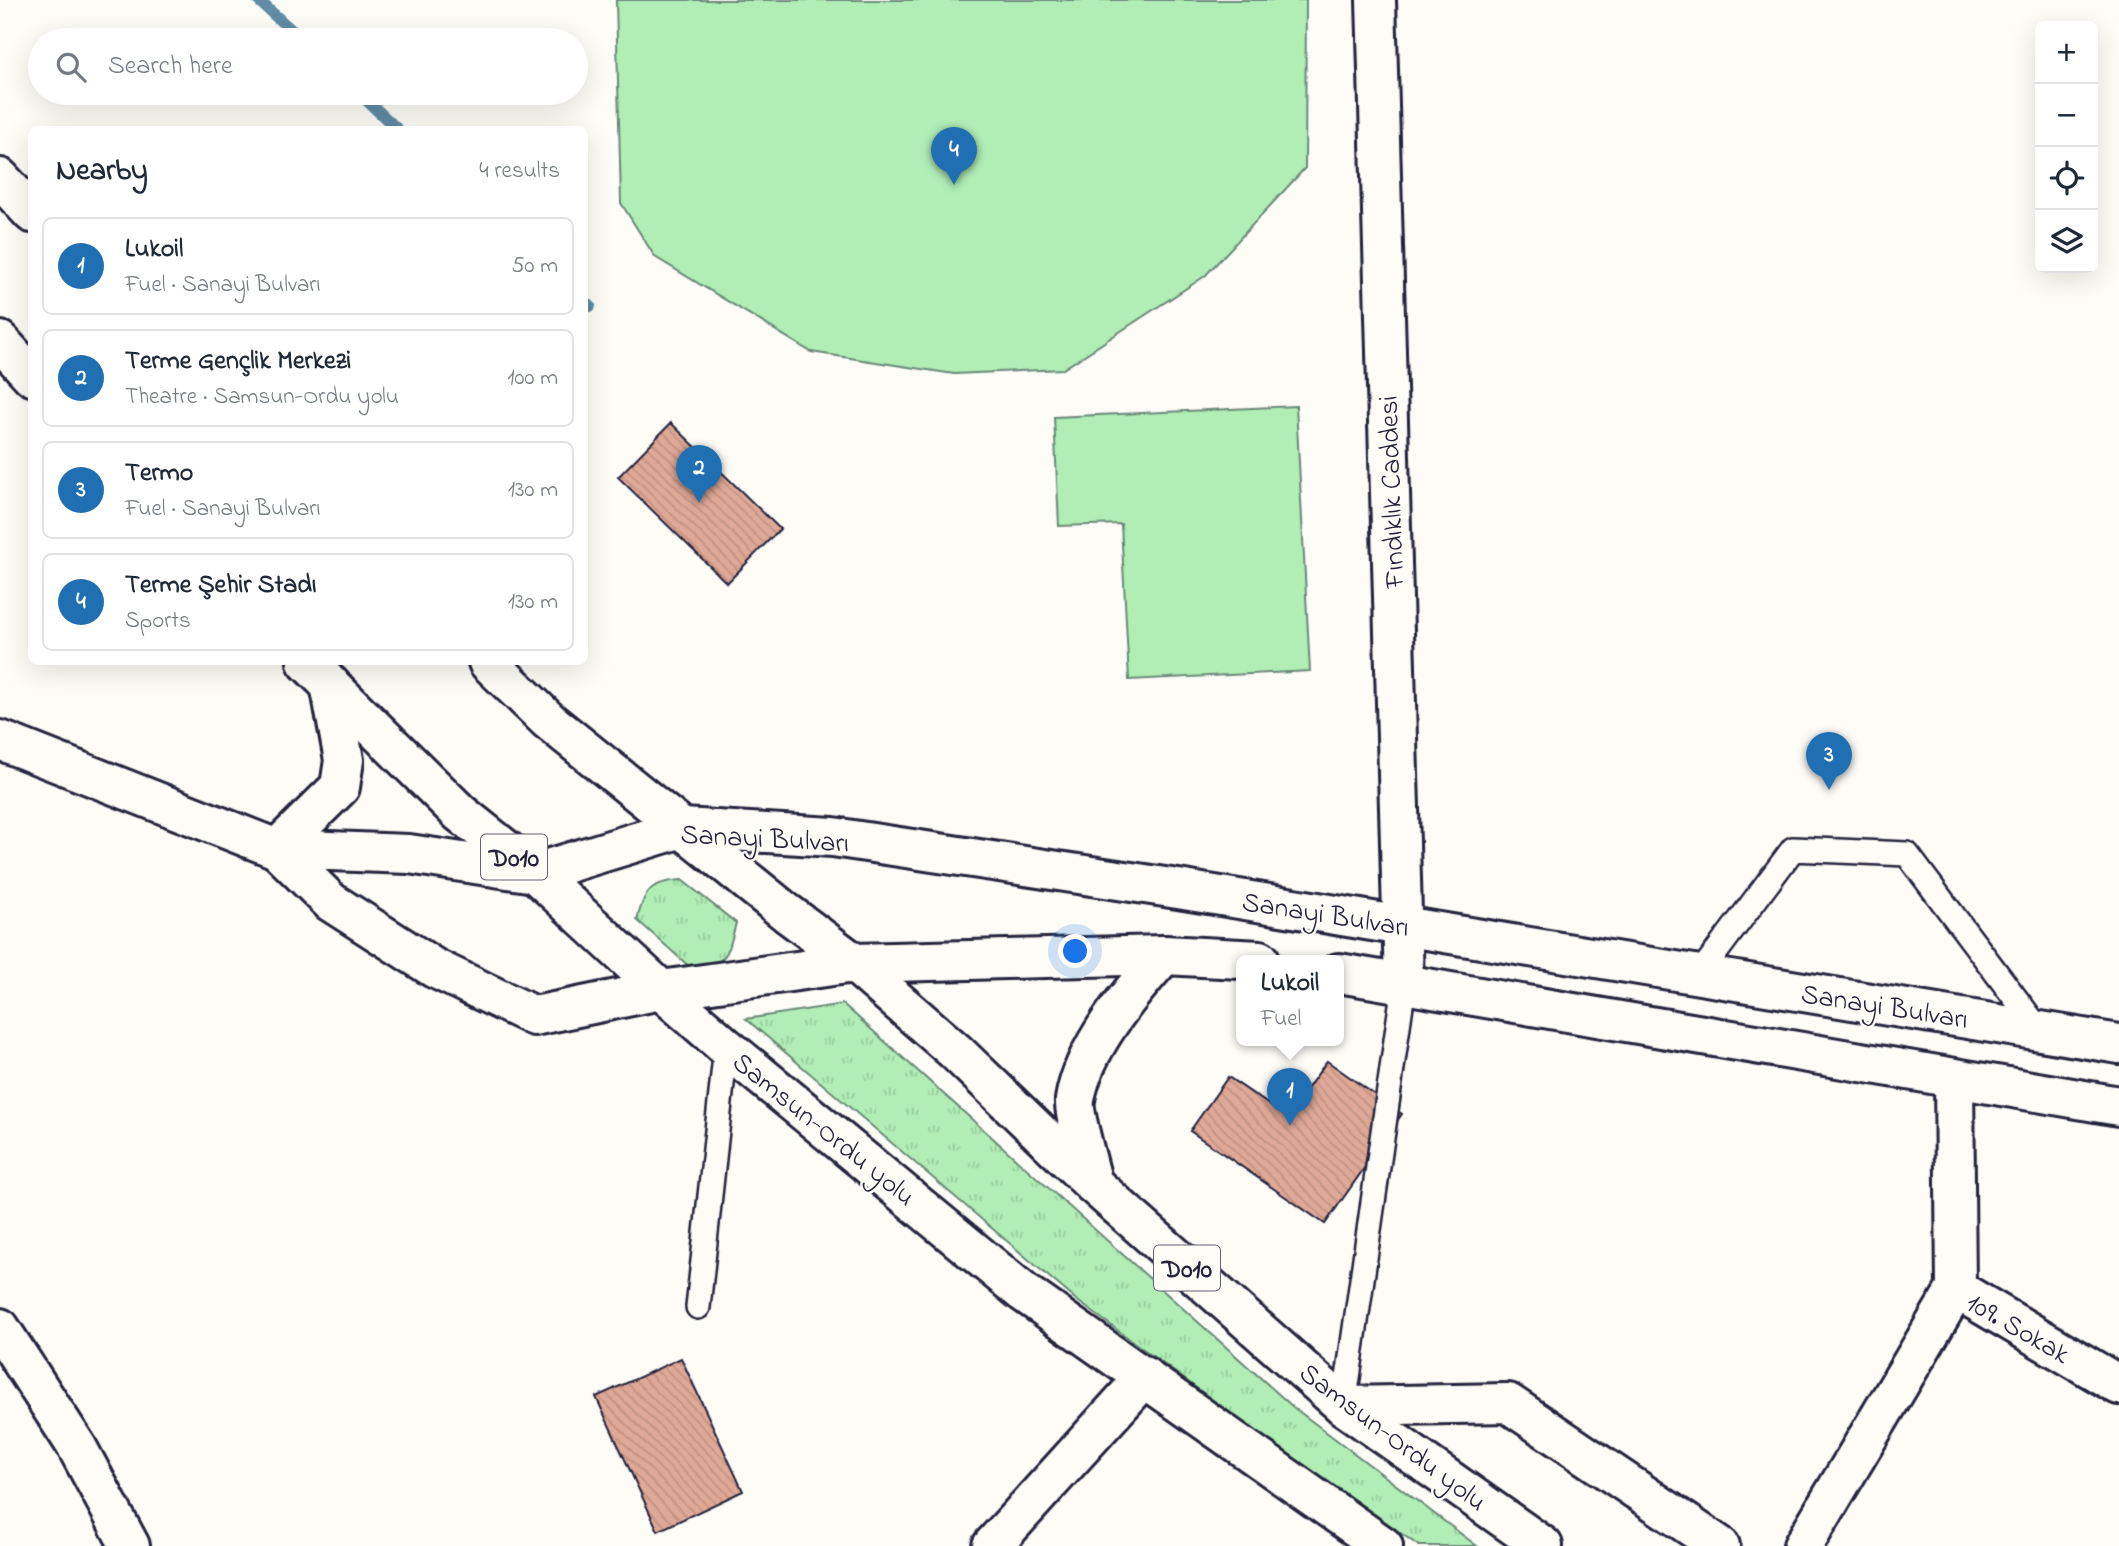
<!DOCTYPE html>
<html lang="en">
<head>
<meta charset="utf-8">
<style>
  body { margin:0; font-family:"Indie Flower",sans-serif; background:#f2f2f3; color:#1f2937 }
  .controls { position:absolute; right:21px; top:21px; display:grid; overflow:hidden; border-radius:10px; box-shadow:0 7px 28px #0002 }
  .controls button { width:63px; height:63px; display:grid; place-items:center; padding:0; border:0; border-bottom:2px solid #e0e1e3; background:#fff; color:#1f2937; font:35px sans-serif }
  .you { position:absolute; left:1076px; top:952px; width:24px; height:24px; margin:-18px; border:5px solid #fff; border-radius:50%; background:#1a73e8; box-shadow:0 0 0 10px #1a73e833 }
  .badge { display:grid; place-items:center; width:46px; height:46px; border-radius:50%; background:#1f6fb2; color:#fff; font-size:23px; font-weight:700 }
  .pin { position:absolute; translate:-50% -58px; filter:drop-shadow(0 2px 4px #0008) }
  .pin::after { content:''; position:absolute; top:37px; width:24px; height:21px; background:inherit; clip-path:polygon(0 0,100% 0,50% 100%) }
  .popup { position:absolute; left:1236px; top:955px; width:108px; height:91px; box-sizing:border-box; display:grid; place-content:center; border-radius:10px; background:#fff; filter:drop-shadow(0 2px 5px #0005); font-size:23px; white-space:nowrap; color:#747a83 }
  .popup b { font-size:26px; color:#1f2937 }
  .popup::after { content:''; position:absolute; left:50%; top:100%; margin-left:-14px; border:14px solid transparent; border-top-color:#fff }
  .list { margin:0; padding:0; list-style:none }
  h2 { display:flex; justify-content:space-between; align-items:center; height:91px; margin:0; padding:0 28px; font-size:30px }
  h2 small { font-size:23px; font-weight:400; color:#747a83 }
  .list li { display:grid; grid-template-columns:46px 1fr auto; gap:21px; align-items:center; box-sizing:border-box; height:98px; margin:0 14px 14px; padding:0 14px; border:2px solid #e0e1e3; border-radius:10px }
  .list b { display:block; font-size:26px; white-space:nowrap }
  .list p { margin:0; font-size:23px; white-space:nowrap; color:#747a83 }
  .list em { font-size:23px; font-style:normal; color:#747a83 }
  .icon { flex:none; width:38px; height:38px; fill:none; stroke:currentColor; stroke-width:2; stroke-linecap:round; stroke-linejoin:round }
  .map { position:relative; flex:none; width:2119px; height:1546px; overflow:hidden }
  .search { position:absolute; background:#fff; box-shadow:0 7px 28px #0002; left:28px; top:28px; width:560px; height:77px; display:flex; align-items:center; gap:18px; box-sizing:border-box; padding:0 24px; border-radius:38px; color:#747a83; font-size:26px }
  .panel { position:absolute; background:#fff; box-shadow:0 7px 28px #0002; left:28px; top:126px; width:560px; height:539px; border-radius:10px }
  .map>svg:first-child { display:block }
  .grass { fill:url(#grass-tufts); stroke:#698878; stroke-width:2 }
  .pitch { fill:#b0eeb5; stroke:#698878; stroke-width:2 }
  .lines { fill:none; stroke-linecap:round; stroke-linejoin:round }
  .stream { stroke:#618ca5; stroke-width:12 }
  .building { fill:url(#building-back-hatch); stroke:#22223b; stroke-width:2 }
  .lane-casing { stroke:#22223b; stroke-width:28 }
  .street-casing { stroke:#22223b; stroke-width:44 }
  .secondary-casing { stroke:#22223b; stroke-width:44 }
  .highway-casing { stroke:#22223b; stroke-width:44 }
  .lane { stroke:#fdfcf7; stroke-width:23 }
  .street { stroke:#fdfcf7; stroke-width:38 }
  .secondary { stroke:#fdfcf7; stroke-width:38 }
  .highway { stroke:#fdfcf7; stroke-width:38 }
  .labels { text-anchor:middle; stroke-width:5; stroke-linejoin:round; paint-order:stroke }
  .shield { fill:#fdfcf7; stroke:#646373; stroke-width:2 }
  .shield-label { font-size:26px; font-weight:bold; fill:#22223b }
  .street-label { font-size:28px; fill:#22223b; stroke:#fdfcf7 }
</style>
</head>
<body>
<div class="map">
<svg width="2119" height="1546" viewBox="0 0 2119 1546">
  <defs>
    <pattern id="grass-tufts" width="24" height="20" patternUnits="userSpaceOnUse" patternTransform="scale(1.75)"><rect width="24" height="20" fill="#b0eeb5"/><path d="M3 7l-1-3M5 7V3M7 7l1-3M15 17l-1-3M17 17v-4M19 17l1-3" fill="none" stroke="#97cc9d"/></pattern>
    <pattern id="building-back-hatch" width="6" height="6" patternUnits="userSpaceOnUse" patternTransform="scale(1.75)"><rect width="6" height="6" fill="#e0a997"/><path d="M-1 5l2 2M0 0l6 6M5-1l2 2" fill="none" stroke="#c09183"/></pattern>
  </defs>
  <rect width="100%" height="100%" fill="#fdfcf7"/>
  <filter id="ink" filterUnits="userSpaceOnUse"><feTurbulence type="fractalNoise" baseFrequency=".0143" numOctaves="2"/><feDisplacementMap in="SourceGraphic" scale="14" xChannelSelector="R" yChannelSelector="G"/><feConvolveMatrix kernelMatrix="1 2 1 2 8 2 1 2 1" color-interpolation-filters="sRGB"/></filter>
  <g filter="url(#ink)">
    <!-- grass -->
    <g class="grass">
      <path d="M682,880L736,923C727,957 729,962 692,969L637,920C645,890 650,882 682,880Z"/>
      <path d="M843,1004L1293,1407L1477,1546H1419L1225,1409L1075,1299L746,1019Z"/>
    </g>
    <!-- pitch -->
    <g class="pitch">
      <path d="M616,0H1306L1305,168L1205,276L1063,369L954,374L811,352L655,257L621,203Z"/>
      <path d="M1296,406L1310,671L1129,680L1121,524L1059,526L1054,417Z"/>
    </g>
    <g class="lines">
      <!-- stream -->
      <g class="stream">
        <path d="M258,0L302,40"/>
        <path d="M359,93L398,130"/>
        <path d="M584,302L590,306"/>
      </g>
    </g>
    <!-- building -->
    <g class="building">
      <path d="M671,423L780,529L727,583L618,477Z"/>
      <path d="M1327,1061L1402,1114L1325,1224L1190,1131L1228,1077L1287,1117Z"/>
      <path d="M681,1358L743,1491L658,1531L596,1397Z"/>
    </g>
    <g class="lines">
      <defs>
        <g id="lane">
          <path d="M1699,975L1793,849L1907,854L2040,1031"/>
          <path d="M698,1307L726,1047"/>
          <path d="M1344,1406L1404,984"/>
        </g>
        <g id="street">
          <path d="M1956,1289L2119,1385"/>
          <path d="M1344,1406L1508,1403L1720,1546"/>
          <path d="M992,1546L1145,1377"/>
          <path d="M1803,1546L1956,1289L1954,1078"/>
        </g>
        <g id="secondary">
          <path d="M1376,0L1404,984"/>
          <path d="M0,740L277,849L409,854L535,873L682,828L833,837L1178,889L2119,1044"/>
          <path d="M277,849L331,902L434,968L534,1016L661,990L854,963L1164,955L1260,960"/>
          <path d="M1339,973L2119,1106"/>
          <path d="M1093,1184C1089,1168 1073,1112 1075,1100C1083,1048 1130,993 1164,955"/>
          <path d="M0,1328L77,1447L130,1546"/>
        </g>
        <g id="highway">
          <path d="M0,178L32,213"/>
          <path d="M0,341L32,376"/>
          <path d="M307,662L460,813L535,873L661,990L726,1047L1023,1292L1383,1546"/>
          <path d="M488,662L549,721L787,913L854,963L955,1051L1093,1184L1344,1406L1543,1546"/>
          <path d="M277,849L340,787L344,760L330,684"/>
        </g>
      </defs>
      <!-- lane casing -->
      <use href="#lane" class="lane-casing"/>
      <!-- street casing -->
      <use href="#street" class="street-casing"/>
      <!-- secondary casing -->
      <use href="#secondary" class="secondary-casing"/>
      <!-- highway casing -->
      <use href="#highway" class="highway-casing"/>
      <!-- lane -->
      <use href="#lane" class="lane"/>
      <!-- street -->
      <use href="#street" class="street"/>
      <!-- secondary -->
      <use href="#secondary" class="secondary"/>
      <!-- highway -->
      <use href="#highway" class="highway"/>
    </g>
  </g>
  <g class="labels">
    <!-- shield labels -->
    <g class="shield">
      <rect x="481" y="834.5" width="66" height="45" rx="5"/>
      <rect x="1154" y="1245.5" width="66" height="45" rx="5"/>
    </g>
    <g class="shield-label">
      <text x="514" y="866">D010</text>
      <text x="1187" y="1277">D010</text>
    </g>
    <!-- street labels -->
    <g class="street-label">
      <text transform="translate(1390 492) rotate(-92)" y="10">Fındıklık Caddesi</text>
      <text transform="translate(765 837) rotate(3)" y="10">Sanayi Bulvarı</text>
      <text transform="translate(1326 913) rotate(9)" y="10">Sanayi Bulvarı</text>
      <text transform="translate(1885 1005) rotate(9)" y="10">Sanayi Bulvarı</text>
      <text transform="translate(825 1128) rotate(39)" y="10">Samsun-Ordu yolu</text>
      <text transform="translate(2019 1327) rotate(30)" y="10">109. Sokak</text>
      <text transform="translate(1394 1436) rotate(37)" y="10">Samsun-Ordu yolu</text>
    </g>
  </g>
</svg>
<div class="controls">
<button>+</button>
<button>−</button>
<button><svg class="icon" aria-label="locate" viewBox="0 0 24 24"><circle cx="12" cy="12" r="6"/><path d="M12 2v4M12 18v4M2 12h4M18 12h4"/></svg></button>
<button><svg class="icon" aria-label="layers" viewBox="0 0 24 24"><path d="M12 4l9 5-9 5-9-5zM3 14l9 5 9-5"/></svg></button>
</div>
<div class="you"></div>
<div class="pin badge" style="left:1290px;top:1126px">1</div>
<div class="popup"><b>Lukoil</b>Fuel</div>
<div class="pin badge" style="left:699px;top:503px">2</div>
<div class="pin badge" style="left:1829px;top:790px">3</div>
<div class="pin badge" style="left:954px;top:185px">4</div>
<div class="search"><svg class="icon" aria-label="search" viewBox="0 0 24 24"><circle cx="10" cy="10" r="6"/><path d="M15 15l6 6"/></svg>Search here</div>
<section class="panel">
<h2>Nearby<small>4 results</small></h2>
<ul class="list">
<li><span class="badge">1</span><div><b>Lukoil</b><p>Fuel · Sanayi Bulvarı</p></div><em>50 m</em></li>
<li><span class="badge">2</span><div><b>Terme Gençlik Merkezi</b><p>Theatre · Samsun-Ordu yolu</p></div><em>100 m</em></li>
<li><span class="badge">3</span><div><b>Termo</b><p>Fuel · Sanayi Bulvarı</p></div><em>130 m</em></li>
<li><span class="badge">4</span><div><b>Terme Şehir Stadı</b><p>Sports</p></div><em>130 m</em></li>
</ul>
</section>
</div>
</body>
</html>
